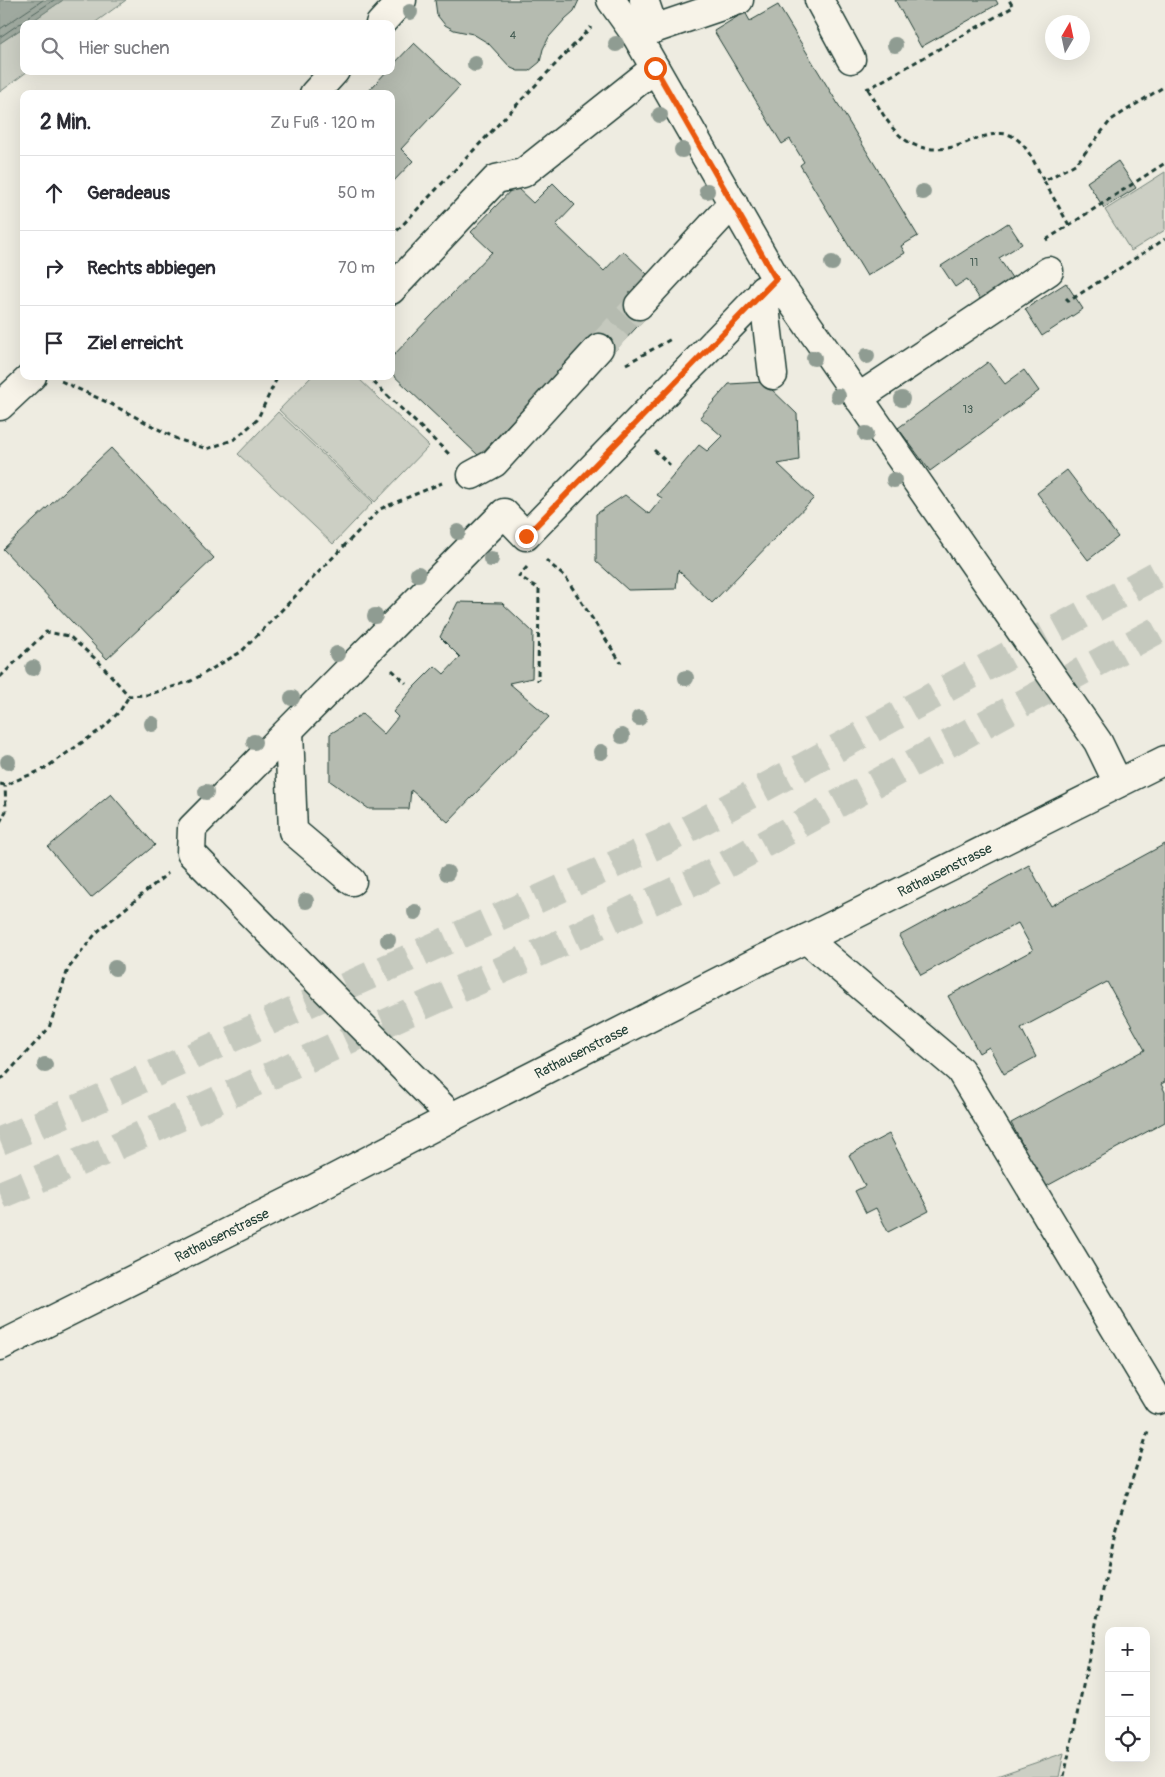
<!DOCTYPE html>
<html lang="de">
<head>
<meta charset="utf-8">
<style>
  body { margin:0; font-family:Pangolin,sans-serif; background:#f7f7f7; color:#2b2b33 }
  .controls { position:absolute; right:15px; bottom:15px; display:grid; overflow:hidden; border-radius:10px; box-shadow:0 5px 20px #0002 }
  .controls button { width:45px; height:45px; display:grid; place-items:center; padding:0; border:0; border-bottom:1px solid #e1e1e2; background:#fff; color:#2b2b33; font:25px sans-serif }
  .compass { position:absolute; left:1045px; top:15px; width:45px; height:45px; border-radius:50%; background:#fff; box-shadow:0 5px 20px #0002; rotate:9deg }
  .stop { position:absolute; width:15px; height:15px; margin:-11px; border:4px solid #ea580c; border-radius:50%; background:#fff }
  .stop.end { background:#ea580c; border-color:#fff; box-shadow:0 1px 5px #0008 }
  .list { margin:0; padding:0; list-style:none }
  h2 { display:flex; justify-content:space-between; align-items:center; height:65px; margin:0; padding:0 20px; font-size:21px }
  h2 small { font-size:16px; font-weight:400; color:#7c7c81 }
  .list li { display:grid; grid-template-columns:32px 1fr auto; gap:15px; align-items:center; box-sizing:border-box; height:75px; padding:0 20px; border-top:1px solid #e1e1e2 }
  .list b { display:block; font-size:19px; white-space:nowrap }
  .list em { font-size:16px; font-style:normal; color:#7c7c81 }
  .icon { flex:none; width:28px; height:28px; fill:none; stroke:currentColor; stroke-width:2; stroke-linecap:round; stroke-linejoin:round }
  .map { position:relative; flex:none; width:1165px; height:1777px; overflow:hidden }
  .search { position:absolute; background:#fff; box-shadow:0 5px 20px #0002; left:20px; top:20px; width:375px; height:55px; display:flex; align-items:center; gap:12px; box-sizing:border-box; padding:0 18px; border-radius:10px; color:#7c7c81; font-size:19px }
  .panel { position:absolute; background:#fff; box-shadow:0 5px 20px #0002; left:20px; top:90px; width:375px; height:290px; border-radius:10px }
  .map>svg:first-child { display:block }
  .green { fill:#cccfc4; stroke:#76867c }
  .water { fill:#9fa99f; stroke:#6c7e74 }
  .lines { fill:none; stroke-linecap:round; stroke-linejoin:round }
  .shore { stroke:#52685f; stroke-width:1 }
  .building { fill:#b5bbb0; stroke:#1f3d34 }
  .minor-tunnel { stroke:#c5c9be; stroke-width:28; stroke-dasharray:28 14; stroke-linecap:butt }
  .highway-tunnel { stroke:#c5c9be; stroke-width:28; stroke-dasharray:28 14; stroke-linecap:butt }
  .minor-casing { stroke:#1f3d34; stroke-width:31 }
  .path { stroke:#1f3d34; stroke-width:3; stroke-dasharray:5 4; stroke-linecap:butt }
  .minor { stroke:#f7f3e8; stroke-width:28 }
  .tree { fill:#8f9c92 }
  .route { stroke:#ea580c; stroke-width:6 }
  .labels { text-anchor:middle; stroke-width:4; stroke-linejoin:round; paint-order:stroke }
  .number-label { font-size:11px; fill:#445c53 }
  .street-label { font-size:14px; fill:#1f3d34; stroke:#f7f3e8 }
</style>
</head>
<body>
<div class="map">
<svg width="1165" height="1777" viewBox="0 0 1165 1777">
  <rect width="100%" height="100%" fill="#eeece1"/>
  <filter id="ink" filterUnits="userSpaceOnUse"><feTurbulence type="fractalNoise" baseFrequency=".02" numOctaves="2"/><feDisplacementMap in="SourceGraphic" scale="10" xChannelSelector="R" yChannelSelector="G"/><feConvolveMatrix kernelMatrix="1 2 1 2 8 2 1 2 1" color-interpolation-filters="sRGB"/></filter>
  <g filter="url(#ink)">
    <!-- green -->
    <g class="green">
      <path d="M63,0H126L93,24H28Z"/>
      <path d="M24,27V71H28L0,92V43Z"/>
      <path d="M1165,172V230L1131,251L1105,210Z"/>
      <path d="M312,376H356L429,446L375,502L279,410Z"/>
      <path d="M278,412L373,502L333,544L238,454Z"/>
      <path d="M1064,1753L1059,1777H994Z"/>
    </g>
    <!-- water -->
    <path class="water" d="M0,0H63L28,24H24V27L0,43Z"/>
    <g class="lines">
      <!-- shore -->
      <g class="shore">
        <path d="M0,29L43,0"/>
        <path d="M0,37L19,24L25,22L28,17L54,0"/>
      </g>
    </g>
    <!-- building -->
    <g class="building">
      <path d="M435,0H579L574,11L565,19L549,37L543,49L540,62L529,71H518L511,68L488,43L473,34L454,30L445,25L437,15Z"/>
      <path d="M895,0H996L998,4L921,47Z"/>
      <path d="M778,5L918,236L901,246L905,253L867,276L800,165L804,162L790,139L782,144L714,31L745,12L750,21Z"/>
      <path d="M414,43L460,86L401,149L413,161L391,184V94H366L387,71H391V67Z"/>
      <path d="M1118,161L1136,188L1104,208L1087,182Z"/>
      <path d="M553,183L575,205L556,225L604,271L623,251L648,275L629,295L649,314L609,357L590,339L479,456L391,373V358L492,252L471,232L515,186L533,203Z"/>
      <path d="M1008,223L1022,244L999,258L1014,281L981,301L967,279L955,287L941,266Z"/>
      <path d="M1066,283L1083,309L1042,336L1025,309Z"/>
      <path d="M988,362L1005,384L1024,370L1039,391L930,471L898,428Z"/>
      <path d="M764,382L797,414L799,460L778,464L814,498L712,603L678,570L676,589L628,590L596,561V514L625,495L649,514L662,498L657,495L699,445L707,451L722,436L700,417L729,384Z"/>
      <path d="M111,448L214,558L107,659L3,549Z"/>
      <path d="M1067,470L1118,537L1088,560L1037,493Z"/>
      <path d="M458,602L502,603L533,632L532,678L509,683L549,717L448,822L411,790L409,809H369L330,781V734L362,714L384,734L398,717L393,712L414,687L435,666L444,674L460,657L440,637Z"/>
      <path d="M111,794L155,845L91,898L48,847Z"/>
      <path d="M1165,844V1082L1161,1084L1165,1092V1122L1045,1187L1011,1123L1145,1050L1107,982L1021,1028L1036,1057L1004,1074L989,1047L979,1053L948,996L1033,950L1018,923L921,975L899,936L1029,865L1051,906Z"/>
      <path d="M889,1134L929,1211L888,1232L876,1208L866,1213L855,1191L865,1186L849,1155Z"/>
    </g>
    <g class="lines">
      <!-- minor-tunnel -->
      <path class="minor-tunnel" d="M599,348L639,305"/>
      <!-- highway-tunnel -->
      <g class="highway-tunnel">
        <path d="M0,1141L83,1106L666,841L1165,570"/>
        <path d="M0,1195L106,1151L694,882L1165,626"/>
      </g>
      <defs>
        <g id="minor">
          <path d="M611,0L636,35L776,279L1098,742L1118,783"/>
          <path d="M644,0L654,29"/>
          <path d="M819,0L851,59"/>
          <path d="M380,24L402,0"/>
          <path d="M636,35L739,0"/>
          <path d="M314,94L335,71"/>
          <path d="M391,290L496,179L523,173L655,68"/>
          <path d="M763,290L773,375"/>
          <path d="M639,305L733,203"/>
          <path d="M858,398L1049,271"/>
          <path d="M0,406L32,376"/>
          <path d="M472,475L494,463L599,348"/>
          <path d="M289,731L293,831L352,881"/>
          <path d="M806,939L960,1070L1158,1400"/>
          <path d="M452,1117L191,853L192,828L504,513L526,536L776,279"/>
          <path id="s1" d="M0,1346L304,1194L452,1117L755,963L818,933L1165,760"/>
        </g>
      </defs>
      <!-- minor casing -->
      <use href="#minor" class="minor-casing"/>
      <!-- path -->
      <g class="path">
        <path d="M867,87L868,89L1013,7L1009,0"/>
        <path d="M868,89C888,122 901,155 947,148C957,147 967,142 976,139C987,136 999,131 1010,135C1027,142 1036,167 1044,181"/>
        <path d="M1069,225L1044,181L1077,163L1111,120L1165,86"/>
        <path d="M391,237L591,27"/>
        <path d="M1046,240L1165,163"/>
        <path d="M1066,298L1069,301L1165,239"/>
        <path d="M626,364L673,338"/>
        <path d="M367,376L450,455"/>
        <path d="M61,381L111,404L177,439L207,449L235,439L257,420L278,376"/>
        <path d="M654,450L670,465"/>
        <path d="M546,560L566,578L621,663"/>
        <path d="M527,567L519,576L539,589L538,681"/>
        <path d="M392,670L406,683"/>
        <path d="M0,677L46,632L69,636L98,661L129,696L147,695L191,681L241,652L380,509L442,483"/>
        <path d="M0,784L5,785L44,769L103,728L120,711L129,696"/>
        <path d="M0,822L6,811L5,785"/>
        <path d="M0,1079L4,1077L49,1028L68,969L97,932L168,873"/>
        <path d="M1064,1777L1116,1528L1149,1429"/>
      </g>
      <!-- minor -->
      <use href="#minor" class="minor"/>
    </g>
    <!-- trees -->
    <g class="tree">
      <circle cx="410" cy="12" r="8"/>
      <circle cx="616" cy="44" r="8"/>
      <circle cx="895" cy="45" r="8"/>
      <circle cx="475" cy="64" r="8"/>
      <circle cx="660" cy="115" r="8"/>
      <circle cx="682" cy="150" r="8"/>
      <circle cx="707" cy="191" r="8"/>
      <circle cx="923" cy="192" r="8"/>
      <circle cx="832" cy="263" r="8"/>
      <circle cx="867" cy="356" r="8"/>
      <circle cx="814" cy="358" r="8"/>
      <circle cx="838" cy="396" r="8"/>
      <circle cx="902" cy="399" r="8"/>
      <circle cx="866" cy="434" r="8"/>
      <circle cx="894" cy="480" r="8"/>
      <circle cx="458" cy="532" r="8"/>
      <circle cx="491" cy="559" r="8"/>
      <circle cx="418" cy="574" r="8"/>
      <circle cx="375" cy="616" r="8"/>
      <circle cx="337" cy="654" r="8"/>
      <circle cx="33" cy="668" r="8"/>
      <circle cx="686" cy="678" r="8"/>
      <circle cx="292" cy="698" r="8"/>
      <circle cx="639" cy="718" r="8"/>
      <circle cx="152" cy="724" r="8"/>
      <circle cx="622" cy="736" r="8"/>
      <circle cx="254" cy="742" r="8"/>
      <circle cx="601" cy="752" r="8"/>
      <circle cx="8" cy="762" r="8"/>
      <circle cx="206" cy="792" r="8"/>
      <circle cx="447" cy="873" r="8"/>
      <circle cx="306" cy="901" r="8"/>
      <circle cx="415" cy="912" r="8"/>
      <circle cx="388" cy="940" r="8"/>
      <circle cx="115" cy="968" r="8"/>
      <circle cx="45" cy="1065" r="8"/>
    </g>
  </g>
  <g class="lines" filter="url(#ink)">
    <!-- route -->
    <path class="route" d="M526,536L776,279L655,68"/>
  </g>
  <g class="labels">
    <!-- number labels -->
    <g class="number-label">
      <text x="513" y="39">4</text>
      <text x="974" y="266">11</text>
      <text x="968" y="413">13</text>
    </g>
    <!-- street labels -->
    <g class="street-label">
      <text dy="5" stroke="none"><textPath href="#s1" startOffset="1058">Rathausenstrasse</textPath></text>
      <text dy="5" stroke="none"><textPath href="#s1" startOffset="652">Rathausenstrasse</textPath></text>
      <text dy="5" stroke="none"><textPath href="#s1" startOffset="248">Rathausenstrasse</textPath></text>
    </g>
  </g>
</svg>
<div class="controls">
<button>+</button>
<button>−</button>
<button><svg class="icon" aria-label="locate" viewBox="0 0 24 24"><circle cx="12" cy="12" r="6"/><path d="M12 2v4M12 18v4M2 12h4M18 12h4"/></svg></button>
</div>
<svg class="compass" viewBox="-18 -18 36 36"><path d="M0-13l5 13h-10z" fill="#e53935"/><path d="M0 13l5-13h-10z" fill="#7c7c81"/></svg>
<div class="stop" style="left:655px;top:68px"></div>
<div class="stop end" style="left:526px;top:536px"></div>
<div class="search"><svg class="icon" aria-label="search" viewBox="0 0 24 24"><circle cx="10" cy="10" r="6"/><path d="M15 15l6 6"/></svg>Hier suchen</div>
<section class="panel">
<h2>2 Min.<small>Zu Fuß · 120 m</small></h2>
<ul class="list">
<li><svg class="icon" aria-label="ahead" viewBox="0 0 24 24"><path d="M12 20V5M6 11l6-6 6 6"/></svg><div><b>Geradeaus</b></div><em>50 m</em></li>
<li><svg class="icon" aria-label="right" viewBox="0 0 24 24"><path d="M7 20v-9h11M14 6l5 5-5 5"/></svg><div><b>Rechts abbiegen</b></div><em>70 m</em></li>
<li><svg class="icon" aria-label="arrive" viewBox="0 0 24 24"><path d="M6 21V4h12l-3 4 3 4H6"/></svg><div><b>Ziel erreicht</b></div></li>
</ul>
</section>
</div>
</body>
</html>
